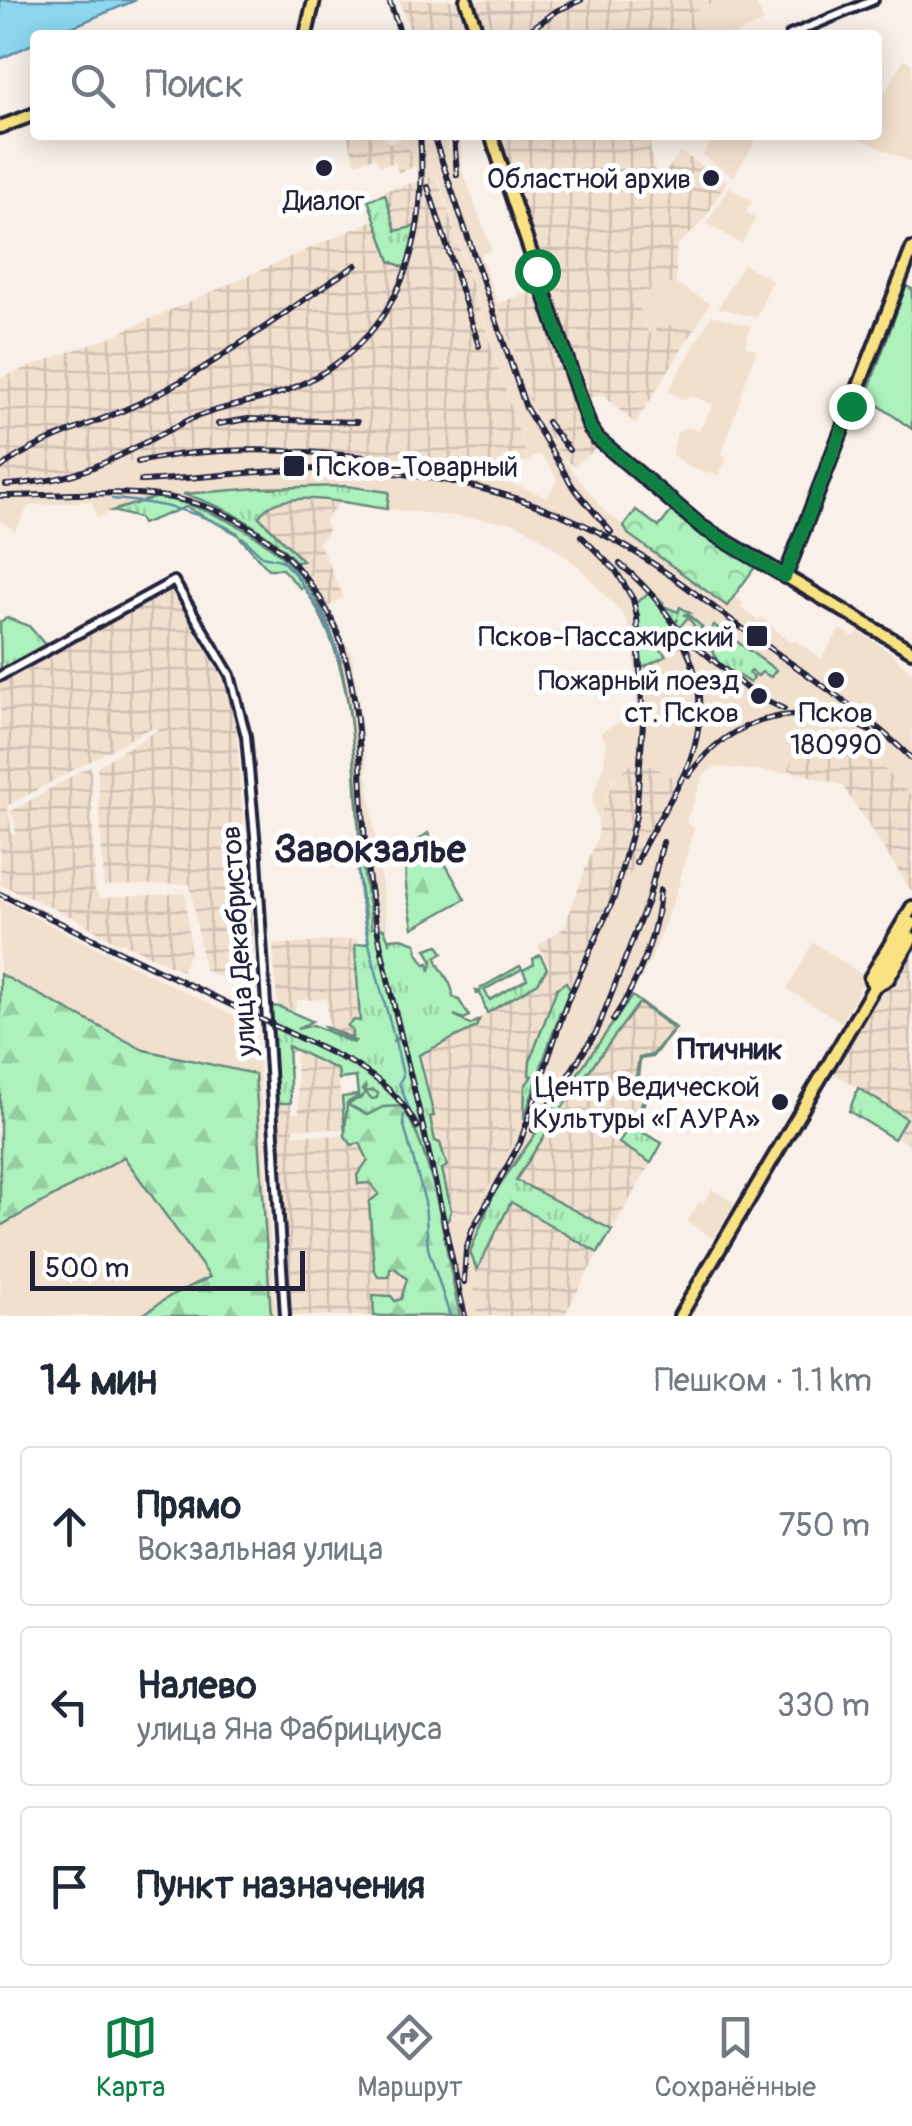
<!DOCTYPE html>
<html lang="ru">
<head>
<meta charset="utf-8">
<style>
  body { margin:0; font-family:Pangolin,sans-serif; background:#f2f2f3; color:#1f2937 }
  .scale { position:absolute; left:30px; bottom:25px; width:275px; box-sizing:border-box; padding-left:10px; border:5px solid #22223b; border-top:0; font-size:28px; line-height:35px; white-space:nowrap; color:#22223b; -webkit-text-stroke:8px #fff; paint-order:stroke }
  .stop { position:absolute; width:30px; height:30px; margin:-22px; border:8px solid #0b8043; border-radius:50%; background:#fff }
  .stop.end { background:#0b8043; border-color:#fff; box-shadow:0 2px 10px #0008 }
  .list { margin:0; padding:0; list-style:none }
  h2 { display:flex; justify-content:space-between; align-items:center; height:130px; margin:0; padding:0 40px; font-size:42px }
  h2 small { font-size:32px; font-weight:400; color:#747a83 }
  .list li { display:grid; grid-template-columns:65px 1fr auto; gap:30px; align-items:center; box-sizing:border-box; height:160px; margin:0 20px 20px; padding:0 20px; border:2px solid #e0e1e3; border-radius:10px }
  .list b { display:block; font-size:38px; white-space:nowrap }
  .list p { margin:0; font-size:32px; white-space:nowrap; color:#747a83 }
  .list em { font-size:32px; font-style:normal; color:#747a83 }
  .icon { flex:none; width:55px; height:55px; fill:none; stroke:currentColor; stroke-width:2; stroke-linecap:round; stroke-linejoin:round }
  .map { position:relative; flex:none; width:912px; height:1316px; overflow:hidden }
  .search { position:absolute; background:#fff; box-shadow:0 5px 25px #0003; left:30px; right:30px; top:30px; height:110px; display:flex; align-items:center; gap:25px; box-sizing:border-box; padding:0 35px; border-radius:10px; color:#747a83; font-size:38px }
  .sheet { height:670px; background:#fff }
  nav { display:flex; justify-content:space-around; align-items:center; box-sizing:border-box; height:140px; border-top:2px solid #e0e1e3; background:#fff; font-size:28px; color:#747a83 }
  nav a { display:grid; justify-items:center; gap:5px }
  nav .on { color:#0b8043 }
  .map>svg:first-child { display:block }
  .built { fill:#f2e0cf; fill-rule:evenodd }
  .industrial { fill:url(#industrial-grid) }
  .grass { fill:url(#grass-tufts); stroke:#688a7c; stroke-width:2.5 }
  .forest { fill:url(#forest-firs); stroke:#688a7c; stroke-width:2.5 }
  .park { fill:url(#park-crowns); stroke:#688a7c; stroke-width:2.5 }
  .garden { fill:#adf1bc; stroke:#688a7c; stroke-width:2.5 }
  .water { fill:#8dd7ef; stroke:#628fa7; stroke-width:2.5 }
  .lines { fill:none; stroke-linecap:round; stroke-linejoin:round }
  .stream { stroke:#628fa7; stroke-width:2.5 }
  .minor-casing { stroke:#22223b; stroke-width:14 }
  .major-casing { stroke:#22223b; stroke-width:18 }
  .minor { stroke:#fff; stroke-width:6 }
  .major { stroke:#f8e281; stroke-width:10 }
  .rail-casing { stroke:#22223b; stroke-width:6 }
  .rail { stroke:#fff; stroke-width:2.5; stroke-dasharray:8; stroke-linecap:butt }
  .route { stroke:#0b8043; stroke-width:12 }
  .poi-dot { fill:#22223b; stroke:#fff; stroke-width:4 }
  .labels { text-anchor:middle; stroke-width:10; stroke-linejoin:round; paint-order:stroke }
  .poi-label { font-size:28px; fill:#22223b; stroke:#fff; text-anchor:end }
  .street-label { font-size:28px; fill:#22223b; stroke:#fff }
  .neighbourhood-label { font-size:30px; font-weight:bold; fill:#22223b; stroke:#fff }
  .district-label { font-size:38px; font-weight:bold; fill:#22223b; stroke:#fff }
</style>
</head>
<body>
<div class="map">
<svg width="912" height="1316" viewBox="0 0 912 1316">
  <defs>
    <pattern id="industrial-grid" width="8" height="8" patternUnits="userSpaceOnUse" patternTransform="scale(2.5)"><rect width="8" height="8" fill="#f2e0cf"/><path d="M0 4h8M4 0v8" fill="none" stroke="#cfc0b3"/></pattern>
    <pattern id="grass-tufts" width="24" height="20" patternUnits="userSpaceOnUse" patternTransform="scale(2.5)"><rect width="24" height="20" fill="#adf1bc"/><path d="M3 7l-1-3M5 7V3M7 7l1-3M15 17l-1-3M17 17v-4M19 17l1-3" fill="none" stroke="#95cea2"/></pattern>
    <pattern id="forest-firs" width="22" height="20" patternUnits="userSpaceOnUse" patternTransform="scale(2.5)"><rect width="22" height="20" fill="#adf1bc"/><path d="M5 1l3.5 6h-7zM16 11l3.5 6h-7z" fill="#95cea2"/></pattern>
    <pattern id="park-crowns" width="20" height="18" patternUnits="userSpaceOnUse" patternTransform="scale(2.5)"><rect width="20" height="18" fill="#adf1bc"/><path d="M2 6a3 3 0 1 1 6 0M12 15a3 3 0 1 1 6 0" fill="none" stroke="#95cea2"/></pattern>
  </defs>
  <rect width="100%" height="100%" fill="#f9f1e9"/>
  <filter id="ink" filterUnits="userSpaceOnUse"><feTurbulence type="fractalNoise" baseFrequency=".01" numOctaves="2"/><feDisplacementMap in="SourceGraphic" scale="20" xChannelSelector="R" yChannelSelector="G"/><feConvolveMatrix kernelMatrix="1 2 1 2 8 2 1 2 1" color-interpolation-filters="sRGB"/></filter>
  <g filter="url(#ink)">
    <!-- built -->
    <g class="built">
      <path d="M721,0H755L764,22L734,35H700L691,12Z"/>
      <path d="M904,59L912,64V163L859,138L861,135H877V106Z"/>
      <path d="M412,135H444L449,150L456,148L457,135H462L461,167L492,250L480,255L531,397L528,399L561,456L605,512L624,526L628,534L727,606L734,596L743,603L741,608L758,620L761,617L791,643L794,640L821,658L840,629L854,637L858,631L891,653L912,673V795L854,741L839,733L826,758L797,742L787,773L715,767L704,775L686,822L694,828L678,888L650,962L605,1037L494,1193L470,1252L477,1270L473,1280L477,1316H460L426,1161L416,1132L364,880L347,682L334,635L311,591L274,551L243,528L187,503L112,511L97,518L92,501L66,503L29,506L15,531L0,521V481L177,455L325,453L413,460L476,471L548,497L557,479L548,463L538,454L528,461L438,176L420,181L406,137ZM389,492L387,509L514,523L531,531L577,565L625,617L633,640L637,711L600,733L607,744L603,768L592,799L598,820L613,779L630,766L681,783L565,991L505,1161L473,1212L448,1220L443,1219L387,951L388,933L352,655L302,561L296,562L250,522L187,495Z"/>
      <path d="M708,135H756L753,146L733,177L702,155L713,140Z"/>
      <path d="M729,187L752,201L746,212L756,219L741,244L707,223Z"/>
      <path d="M743,264L772,280L757,317L718,308Z"/>
      <path d="M654,283L676,284L710,303L694,330L682,324L655,327L656,331L648,333L640,308Z"/>
      <path d="M712,315L751,326L745,346L756,350L722,454L727,457L719,476L693,469L672,455L677,432L687,427L699,431L713,405L689,395L685,401L668,391Z"/>
      <path d="M0,900L256,1027L276,1316H0Z"/>
      <path d="M813,942L866,977L841,1022L787,989Z"/>
      <path d="M712,1189L735,1203L713,1239L687,1222L699,1202L703,1203Z"/>
    </g>
    <!-- industrial -->
    <g class="industrial">
      <path d="M399,0H462L474,35H411Z"/>
      <path d="M469,0H721L691,12L700,35H481Z"/>
      <path d="M347,135H381L390,143L405,137L416,166L398,173L395,162L380,166L375,157L355,163Z"/>
      <path d="M497,135H648L657,184L680,152L727,181L704,220L676,247V284L654,283L640,308L648,333L655,331V326L682,324L694,330L635,424L603,395L586,399Z"/>
      <path d="M437,176L528,461L476,471L413,460L325,453L177,455L0,481V378L112,336L374,220L389,261L416,227L396,231L384,191Z"/>
      <path d="M539,288L588,432L599,446L574,467L561,456L528,398L531,396L497,304Z"/>
      <path d="M284,499L339,503L325,520L328,531L319,543L344,597L328,607L302,561L259,517L266,507Z"/>
      <path d="M169,587L222,677L229,699L225,701L231,700L235,716L257,992L237,986L204,969L190,884L104,886L97,766L159,729L151,728L7,806L12,835H16L14,818L10,812L89,766L91,768L95,890L100,898L186,893L190,952L182,971L121,942L119,944L74,918L0,884V679Z"/>
      <path d="M839,733L854,741L912,795V892L842,785L788,770L797,742L826,758Z"/>
      <path d="M633,762L656,768L681,783L565,991L505,1161L473,1212L448,1219L413,1057L536,985L550,967L538,945L564,928L598,835V820L614,779Z"/>
      <path d="M357,939L360,1026L354,1038L329,1028L326,999L298,1000L294,1010L277,1004L273,945Z"/>
      <path d="M912,940V1147L895,1137L906,1118L833,1073Z"/>
      <path d="M639,1003L675,1028L652,1055L639,1058L636,1077L650,1087L620,1143L651,1163L612,1230L516,1181L568,1099Z"/>
      <path d="M287,1046L338,1071L343,1129L294,1128V1134L345,1136L360,1143L367,1152L368,1160L357,1175L358,1183H370L379,1194L369,1202V1217L390,1272L399,1269L407,1279L401,1299L394,1301L373,1296L374,1316H288L274,1103H291L292,1113H299L295,1053H288Z"/>
      <path d="M511,1201L598,1253L564,1316H477L473,1280Z"/>
    </g>
    <!-- grass -->
    <g class="grass">
      <path d="M385,194L396,231L416,226L405,268L390,261L368,200Z"/>
      <path d="M346,486L389,492L387,509C353,505 278,484 259,517L303,561L297,562C264,529 229,507 183,494L259,488Z"/>
      <path d="M160,496C341,544 347,653 359,815C360,838 362,861 365,883C367,898 372,915 371,928H376L400,1037L392,1041L402,1037L378,928L384,929L390,944V939L402,938L416,943L418,953L425,964L428,963L430,971L432,960L426,949L438,945L443,953L436,957C437,968 454,982 453,997L459,1000L469,1016L464,1019L454,1015L470,1025L479,1020L476,1027L419,1055L434,1116L430,1117L435,1141L440,1143L447,1166L442,1169L451,1210L448,1220H443L430,1158L426,1161L416,1131L402,1107L379,1109L367,1115L353,1107L344,1120L345,1135L342,1097L358,1095L356,1077L339,1079L338,1070L288,1046L291,1103H274L270,1040L274,1035L270,1037L269,1025L289,1031L269,1022L270,1006L280,1007L312,1021L297,1029L313,1025L353,1043L355,1041L329,1032L325,1027L352,1038V1030L347,1026L354,1020L360,1021L355,945L369,943L354,847L359,837C353,749 355,662 304,587L301,589L282,569H268L237,534L186,507L142,524L139,518L112,511Z"/>
      <path d="M651,592L663,602V606L678,612L680,607L690,613L683,615H689L702,627L698,631L688,617L680,627L676,623L678,619L674,622L656,600L674,629L680,647L665,629L655,642L666,656L642,668L634,604Z"/>
      <path d="M7,618L29,626L47,647L1,673L0,622Z"/>
      <path d="M714,625L776,670L771,677L762,672L758,676L751,671L749,674L754,677L750,683L718,663L712,648L702,641Z"/>
      <path d="M540,955L547,968L538,983L487,1013L480,993L477,994L476,991L480,992L481,988L520,966L522,969L484,990L490,1000L527,979L523,970L534,964L533,959Z"/>
      <path d="M566,982L570,989C551,1034 538,1076 524,1119L525,1086L532,1076L529,1075L530,1061L557,988Z"/>
      <path d="M632,996L676,1028L652,1057L640,1059L638,1077L653,1088L631,1126L662,1143L651,1163L619,1143L650,1088L636,1077L639,1058L652,1055L674,1029L639,1003L568,1099L516,1180L612,1230L598,1253L511,1202L477,1270L470,1252L494,1193Z"/>
      <path d="M858,1088L906,1118L894,1139L849,1111Z"/>
    </g>
    <!-- forest -->
    <g class="forest">
      <path d="M428,833L465,899L413,928C408,891 393,856 428,833Z"/>
      <path d="M0,974L144,1050L255,1074L271,1316H141L170,1296L210,1277L124,1157L0,1226Z"/>
      <path d="M365,1086L366,1092L373,1090L378,1093L377,1098L372,1099L366,1093L348,1105L367,1115L383,1107L402,1106C437,1161 445,1252 460,1316H374L373,1295L391,1296L395,1301L401,1299L407,1279L395,1268L390,1269L389,1277H378L374,1268L369,1202L379,1194L370,1183L358,1184L357,1175L368,1160L360,1143L352,1145L345,1136L347,1103L359,1096L354,1100L360,1099L366,1092L362,1090Z"/>
    </g>
    <!-- park -->
    <path class="park" d="M674,508L755,567L727,606L628,534L624,526L636,510L659,527Z"/>
    <!-- garden -->
    <path class="garden" d="M906,286L912,289V429L874,402L870,403L867,394Z"/>
    <!-- water -->
    <path class="water" d="M0,0H136L53,35H35V43L0,59Z"/>
    <g class="lines">
      <!-- stream -->
      <g class="stream">
        <path d="M112,499C157,502 199,511 238,533"/>
        <path d="M242,537L262,556L281,560L295,574L324,617L341,661"/>
        <path d="M358,860C358,934 389,1004 403,1076L399,1083L410,1111"/>
        <path d="M404,1115L403,1122L425,1202L428,1248L450,1316"/>
      </g>
      <defs>
        <g id="minor">
          <path d="M790,35L874,0"/>
          <path d="M0,676L174,581L230,675L246,736L257,858L285,1316"/>
        </g>
        <g id="major">
          <path d="M466,0L478,35"/>
          <path d="M306,35L314,0"/>
          <path d="M0,127L35,114"/>
          <path d="M491,135L590,428L597,438L702,527L912,651"/>
          <path d="M785,577L912,249"/>
          <path d="M875,986L888,979L912,938"/>
          <path d="M874,987L870,978L912,907"/>
          <path d="M680,1316L912,923"/>
        </g>
      </defs>
      <!-- minor casing -->
      <use href="#minor" class="minor-casing"/>
      <!-- major casing -->
      <use href="#major" class="major-casing"/>
      <!-- minor -->
      <use href="#minor" class="minor"/>
      <!-- major -->
      <use href="#major" class="major"/>
      <defs>
        <g id="rail">
          <path d="M389,0L401,35"/>
          <path d="M534,27L558,10L581,0"/>
          <path d="M433,135L526,408L573,487L611,532"/>
          <path d="M454,135L457,175"/>
          <path d="M428,187L479,346"/>
          <path d="M547,422L569,450"/>
          <path d="M218,424L248,419L357,422"/>
          <path d="M138,462C216,444 297,450 376,458"/>
          <path d="M0,468C46,434 104,423 154,396C225,359 289,308 356,265"/>
          <path d="M141,481C204,478 267,469 330,469C426,470 529,493 614,540C662,566 706,602 750,634C805,674 864,711 912,759"/>
          <path d="M6,485C29,483 52,481 74,474C116,461 152,437 191,419C224,405 261,402 293,388C400,342 429,242 420,135"/>
          <path d="M0,496C92,497 176,477 257,532C296,558 328,601 342,646C368,728 357,817 372,901C385,976 405,1050 422,1123C437,1187 450,1252 465,1316"/>
          <path d="M620,564C678,612 719,684 690,760C676,797 651,827 636,863"/>
          <path d="M687,638L753,694L784,709"/>
          <path d="M689,775C732,714 804,699 870,731"/>
          <path d="M0,894L352,1063C380,1080 402,1097 417,1127"/>
          <path d="M613,1020C638,982 657,936 660,890"/>
          <path d="M533,1130L597,1031L648,900L663,842"/>
          <path d="M464,1282L466,1250L472,1230L520,1143L567,1002L614,898L636,816L643,723L637,617L633,599L616,571L581,536"/>
        </g>
      </defs>
      <!-- rail casing -->
      <use href="#rail" class="rail-casing"/>
      <!-- rail -->
      <use href="#rail" class="rail"/>
    </g>
  </g>
  <g class="lines" filter="url(#ink)">
    <!-- route -->
    <path class="route" d="M537,271L590,428L597,438L702,527L785,577L851,406"/>
  </g>
  <!-- markers -->
  <g class="poi-dot">
    <circle cx="324" cy="168" r="10"/>
    <circle cx="711" cy="178" r="10"/>
    <rect x="282" y="454" width="24" height="24" rx="5"/>
    <rect x="745" y="624" width="24" height="24" rx="5"/>
    <circle cx="836" cy="680" r="10"/>
    <circle cx="759" cy="696" r="10"/>
    <circle cx="780" cy="1102" r="10"/>
  </g>
  <g class="labels">
    <!-- poi labels -->
    <g class="poi-label">
      <text x="691" y="188">Областной архив</text>
      <text x="324" y="210" text-anchor="middle">Диалог</text>
      <text x="316" y="476" text-anchor="start">Псков-Товарный</text>
      <text x="734" y="646">Псков-Пассажирский</text>
      <text x="739" y="690">Пожарный поезд<tspan x="739" dy="32">ст. Псков</tspan></text>
      <text x="836" y="722" text-anchor="middle">Псков<tspan x="836" dy="32">180990</tspan></text>
      <text x="760" y="1096">Центр Ведической<tspan x="760" dy="32">Культуры «ГАУРА»</tspan></text>
    </g>
    <!-- street labels -->
    <g class="street-label">
      <text transform="translate(238 941) rotate(-94)" y="10">улица Декабристов</text>
    </g>
    <!-- neighbourhood labels -->
    <g class="neighbourhood-label">
      <text x="730" y="1059">Птичник</text>
    </g>
    <!-- district labels -->
    <g class="district-label">
      <text x="370" y="862">Завокзалье</text>
    </g>
  </g>
</svg>
<div class="scale">500 m</div>
<div class="stop" style="left:537px;top:271px"></div>
<div class="stop end" style="left:851px;top:406px"></div>
<div class="search"><svg class="icon" aria-label="search" viewBox="0 0 24 24"><circle cx="10" cy="10" r="6"/><path d="M15 15l6 6"/></svg>Поиск</div>
</div>
<section class="sheet">
<h2>14 мин<small>Пешком · 1.1 km</small></h2>
<ul class="list">
<li><svg class="icon" aria-label="ahead" viewBox="0 0 24 24"><path d="M12 20V5M6 11l6-6 6 6"/></svg><div><b>Прямо</b><p>Вокзальная улица</p></div><em>750 m</em></li>
<li><svg class="icon" aria-label="left" viewBox="0 0 24 24"><path d="M17 20v-9H6M10 6l-5 5 5 5"/></svg><div><b>Налево</b><p>улица Яна Фабрициуса</p></div><em>330 m</em></li>
<li><svg class="icon" aria-label="arrive" viewBox="0 0 24 24"><path d="M6 21V4h12l-3 4 3 4H6"/></svg><div><b>Пункт назначения</b></div></li>
</ul>
</section>
<nav>
<a class="on"><svg class="icon" aria-label="map" viewBox="0 0 24 24"><path d="M3 6l6-2 6 2 6-2v14l-6 2-6-2-6 2zM9 4v14M15 6v14"/></svg>Карта</a>
<a><svg class="icon" aria-label="directions" viewBox="0 0 24 24"><path d="M12 3l9 9-9 9-9-9zM9 14v-3h6M13 9l2 2-2 2"/></svg>Маршрут</a>
<a><svg class="icon" aria-label="saved" viewBox="0 0 24 24"><path d="M7 4h10v16l-5-4-5 4z"/></svg>Сохранённые</a>
</nav>
</body>
</html>
